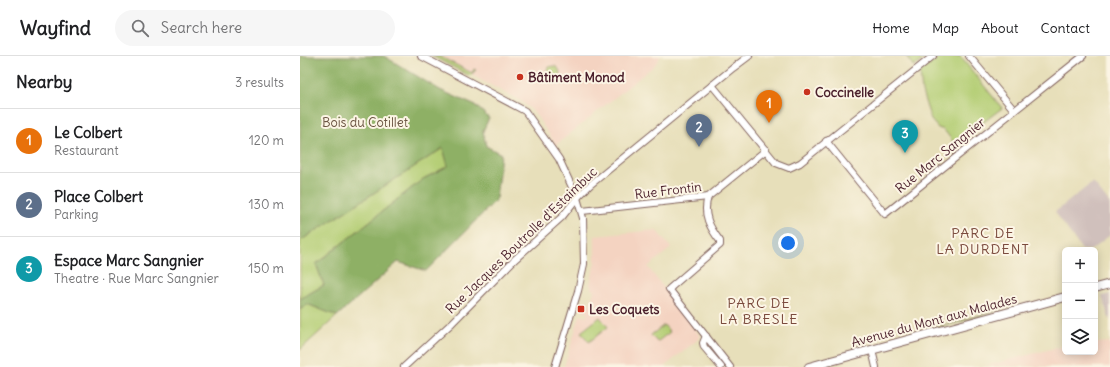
<!DOCTYPE html>
<html lang="en">
<head>
<meta charset="utf-8">
<style>
  body { margin:0; font-family:Delius,sans-serif; background:#f6f6f6; color:#202124 }
  .controls { position:absolute; right:12px; bottom:12px; display:grid; overflow:hidden; border-radius:6px; box-shadow:0 2px 10px #0003 }
  .controls button { width:36px; height:36px; display:grid; place-items:center; padding:0; border:0; border-bottom:1px solid #e0e0e0; background:#fff; color:#202124; font:20px sans-serif }
  .you { position:absolute; left:488px; top:187px; width:14px; height:14px; margin:-10px; border:3px solid #fff; border-radius:50%; background:#1a73e8; box-shadow:0 0 0 6px #1a73e833 }
  .badge { display:grid; place-items:center; width:26px; height:26px; border-radius:50%; background:#1a73e8; color:#fff; font-size:13px; font-weight:700 }
  .pin { position:absolute; translate:-50% -33px; filter:drop-shadow(0 1px 2px #0008) }
  .pin::after { content:''; position:absolute; top:21px; width:14px; height:12px; background:inherit; clip-path:polygon(0 0,100% 0,50% 100%) }
  .list { margin:0; padding:0; list-style:none }
  h2 { display:flex; justify-content:space-between; align-items:center; height:52px; margin:0; padding:0 16px; font-size:17px }
  h2 small { font-size:13px; font-weight:400; color:#757577 }
  .list li { display:grid; grid-template-columns:26px 1fr auto; gap:12px; align-items:center; box-sizing:border-box; height:64px; padding:0 16px; border-top:1px solid #e0e0e0 }
  .list b { display:block; font-size:15px; white-space:nowrap }
  .list p { margin:0; font-size:13px; white-space:nowrap; color:#757577 }
  .list em { font-size:13px; font-style:normal; color:#757577 }
  .icon { flex:none; width:22px; height:22px; fill:none; stroke:currentColor; stroke-width:2; stroke-linecap:round; stroke-linejoin:round }
  .map { position:relative; flex:none; width:810px; height:311px; overflow:hidden }
  header { display:flex; align-items:center; gap:24px; box-sizing:border-box; height:56px; padding:0 20px; background:#fff; border-bottom:1px solid #e0e0e0 }
  header strong { font-size:19px }
  nav { display:flex; gap:22px; margin-inline-start:auto; font-size:14px }
  .search { width:280px; height:36px; background:#f6f6f6; display:flex; align-items:center; gap:10px; box-sizing:border-box; padding:0 14px; border-radius:22px; color:#757577; font-size:15px }
  main { display:flex }
  aside { flex:1; background:#fff }
  .map>svg:first-child { display:block }
  .built { fill:#f4d3c1 }
  .industrial { fill:#d0c0bc }
  .green { fill:#b3cd73; stroke:#7e764f }
  .forest { fill:#8eb065; stroke:#6c6848 }
  .lines { fill:none; stroke-linecap:round; stroke-linejoin:round }
  .minor-casing { stroke:#81625d; stroke-width:8 }
  .tertiary-casing { stroke:#81625d; stroke-width:10 }
  .minor { stroke:#fff; stroke-width:6 }
  .tertiary { stroke:#fff; stroke-width:8 }
  .poi-dot { fill:#c8321e; stroke:#fcf5e5; stroke-width:1.5 }
  .labels { text-anchor:middle; stroke-width:4; stroke-linejoin:round; paint-order:stroke }
  .poi-label { font-size:13px; font-weight:bold; fill:#4a1f2b; stroke:#fcf5e5; text-anchor:start }
  .park-label { font-size:13px; fill:#6a5341; stroke:#fcf5e5 }
  .street-label { font-size:13px; fill:#4a1f2b; stroke:#fcf5e5 }
  .neighbourhood-label { font-size:14px; letter-spacing:1px; fill:#7b4b3e; stroke:#fcf5e5 }
</style>
</head>
<body>
<header>
<strong>Wayfind</strong>
<div class="search"><svg class="icon" aria-label="search" viewBox="0 0 24 24"><circle cx="10" cy="10" r="6"/><path d="M15 15l6 6"/></svg>Search here</div>
<nav><a>Home</a><a>Map</a><a>About</a><a>Contact</a></nav>
</header>
<main>
<aside>
<h2>Nearby<small>3 results</small></h2>
<ul class="list">
<li><span class="badge" style="background:#e8710a">1</span><div><b>Le Colbert</b><p>Restaurant</p></div><em>120 m</em></li>
<li><span class="badge" style="background:#5c6f8a">2</span><div><b>Place Colbert</b><p>Parking</p></div><em>130 m</em></li>
<li><span class="badge" style="background:#0f9aa8">3</span><div><b>Espace Marc Sangnier</b><p>Theatre · Rue Marc Sangnier</p></div><em>150 m</em></li>
</ul>
</aside>
<div class="map">
<svg width="810" height="311" viewBox="0 0 810 311">
  <rect width="100%" height="100%" fill="#fcf5e5"/>
  <filter id="ink" filterUnits="userSpaceOnUse"><feTurbulence type="fractalNoise" baseFrequency=".025" numOctaves="2"/><feDisplacementMap in="SourceGraphic" scale="8" xChannelSelector="R" yChannelSelector="G"/><feConvolveMatrix kernelMatrix="1 2 1 2 8 2 1 2 1" color-interpolation-filters="sRGB"/></filter>
  <filter id="wash" filterUnits="userSpaceOnUse"><feTurbulence type="fractalNoise" baseFrequency=".012" numOctaves="4" result="noise"/><feDisplacementMap in="SourceGraphic" scale="16" xChannelSelector="R" yChannelSelector="G"/><feGaussianBlur stdDeviation="0.9" result="paint"/><feColorMatrix in="noise" values="0 0 0 0 0 0 0 0 0 0 0 0 0 0 0 0 0 1.4 0 .05"/><feComposite in="paint" operator="in"/></filter>
  <g filter="url(#wash)">
    <rect width="100%" height="100%" fill="#e7dfba"/>
    <!-- built -->
    <g class="built">
      <path d="M135,0H361L354,10L256,89L234,56L221,45Z"/>
      <path d="M356,174L371,192L348,211L401,281L364,311H264L280,259L286,261L288,257L282,255L284,247L290,249L294,235L290,229L295,206V180Z"/>
      <path d="M810,286V311L685,310L763,290H765V296H795V287Z"/>
    </g>
    <!-- industrial -->
    <g class="industrial">
      <path d="M793,126L810,148V179L791,194H782L755,156Z"/>
      <path d="M810,238V265L802,240Z"/>
    </g>
    <!-- green -->
    <g class="green">
      <path d="M132,0H139L172,17L174,13L176,14L170,20Z"/>
      <path d="M606,0H627L614,11Z"/>
      <path d="M641,0H660L702,52L655,88L644,74L638,72L631,64L622,36L620,16Z"/>
      <circle cx="253" cy="17" r="7"/>
      <path d="M143,92L149,110L123,123L16,208L24,229L0,243V185Z"/>
      <path d="M7,248L37,260L0,294V254Z"/>
      <path d="M714,250V251L591,285L590,283Z"/>
      <path d="M300,261L308,271L289,286L281,276Z"/>
      <path d="M364,269L370,276L357,286L351,279Z"/>
    </g>
    <!-- forest -->
    <path class="forest" d="M0,0H84L140,34L176,50L189,62L183,75L186,90L201,98L196,144L126,215L98,206L37,260L7,248L0,254V243L24,229L16,208L123,123L148,110L143,92L0,185Z"/>
  </g>
  <g filter="url(#ink)">
    <g class="lines">
      <defs>
        <g id="minor">
          <path d="M121,0L225,55L259,103L277,142L283,162L284,208L278,235L255,311"/>
          <path d="M669,0L714,54"/>
          <path d="M412,29L476,107L489,112L500,107L633,0"/>
          <path d="M526,85L585,158L783,0"/>
          <path d="M408,141C402,158 410,172 420,185V189L369,233L430,311"/>
          <path d="M282,155L408,141L466,94"/>
          <path d="M406,280L403,287L404,291L421,311"/>
          <path d="M572,294L576,311"/>
          <path d="M104,311L152,267L213,205L262,161L277,142L290,129L433,12L449,0"/>
        </g>
        <g id="tertiary">
          <path d="M795,232L810,228"/>
          <path d="M509,311L765,241"/>
        </g>
      </defs>
      <!-- minor casing -->
      <use href="#minor" class="minor-casing"/>
      <!-- tertiary casing -->
      <use href="#tertiary" class="tertiary-casing"/>
      <!-- minor -->
      <use href="#minor" class="minor"/>
      <!-- tertiary -->
      <use href="#tertiary" class="tertiary"/>
    </g>
  </g>
  <!-- markers -->
  <g class="poi-dot">
    <circle cx="220" cy="21" r="4"/>
    <circle cx="507" cy="36" r="4"/>
    <rect x="277" y="249" width="8" height="8" rx="2"/>
  </g>
  <g class="labels">
    <!-- poi labels -->
    <g class="poi-label">
      <text x="228" y="26">Bâtiment Monod</text>
      <text x="515" y="41">Coccinelle</text>
      <text x="289" y="258">Les Coquets</text>
    </g>
    <!-- park labels -->
    <g class="park-label">
      <text x="65" y="71">Bois du Cotillet</text>
    </g>
    <!-- street labels -->
    <g class="street-label">
      <text transform="translate(640 99) rotate(-39)" y="5">Rue Marc Sangnier</text>
      <text transform="translate(368 134) rotate(-7)" y="5">Rue Frontin</text>
      <text transform="translate(221 184) rotate(-44)" y="5">Rue Jacques Boutrolle d'Estaimbuc</text>
      <text transform="translate(634 264) rotate(-15)" y="5">Avenue du Mont aux Malades</text>
    </g>
    <!-- neighbourhood labels -->
    <g class="neighbourhood-label">
      <text x="683" y="182">PARC DE<tspan x="683" dy="16">LA DURDENT</tspan></text>
      <text x="459" y="252">PARC DE<tspan x="459" dy="16">LA BRESLE</tspan></text>
    </g>
  </g>
</svg>
<div class="controls">
<button>+</button>
<button>−</button>
<button><svg class="icon" aria-label="layers" viewBox="0 0 24 24"><path d="M12 4l9 5-9 5-9-5zM3 14l9 5 9-5"/></svg></button>
</div>
<div class="you"></div>
<div class="pin badge" style="left:469px;top:67px;background:#e8710a">1</div>
<div class="pin badge" style="left:399px;top:91px;background:#5c6f8a">2</div>
<div class="pin badge" style="left:605px;top:97px;background:#0f9aa8">3</div>
</div>
</main>
</body>
</html>
